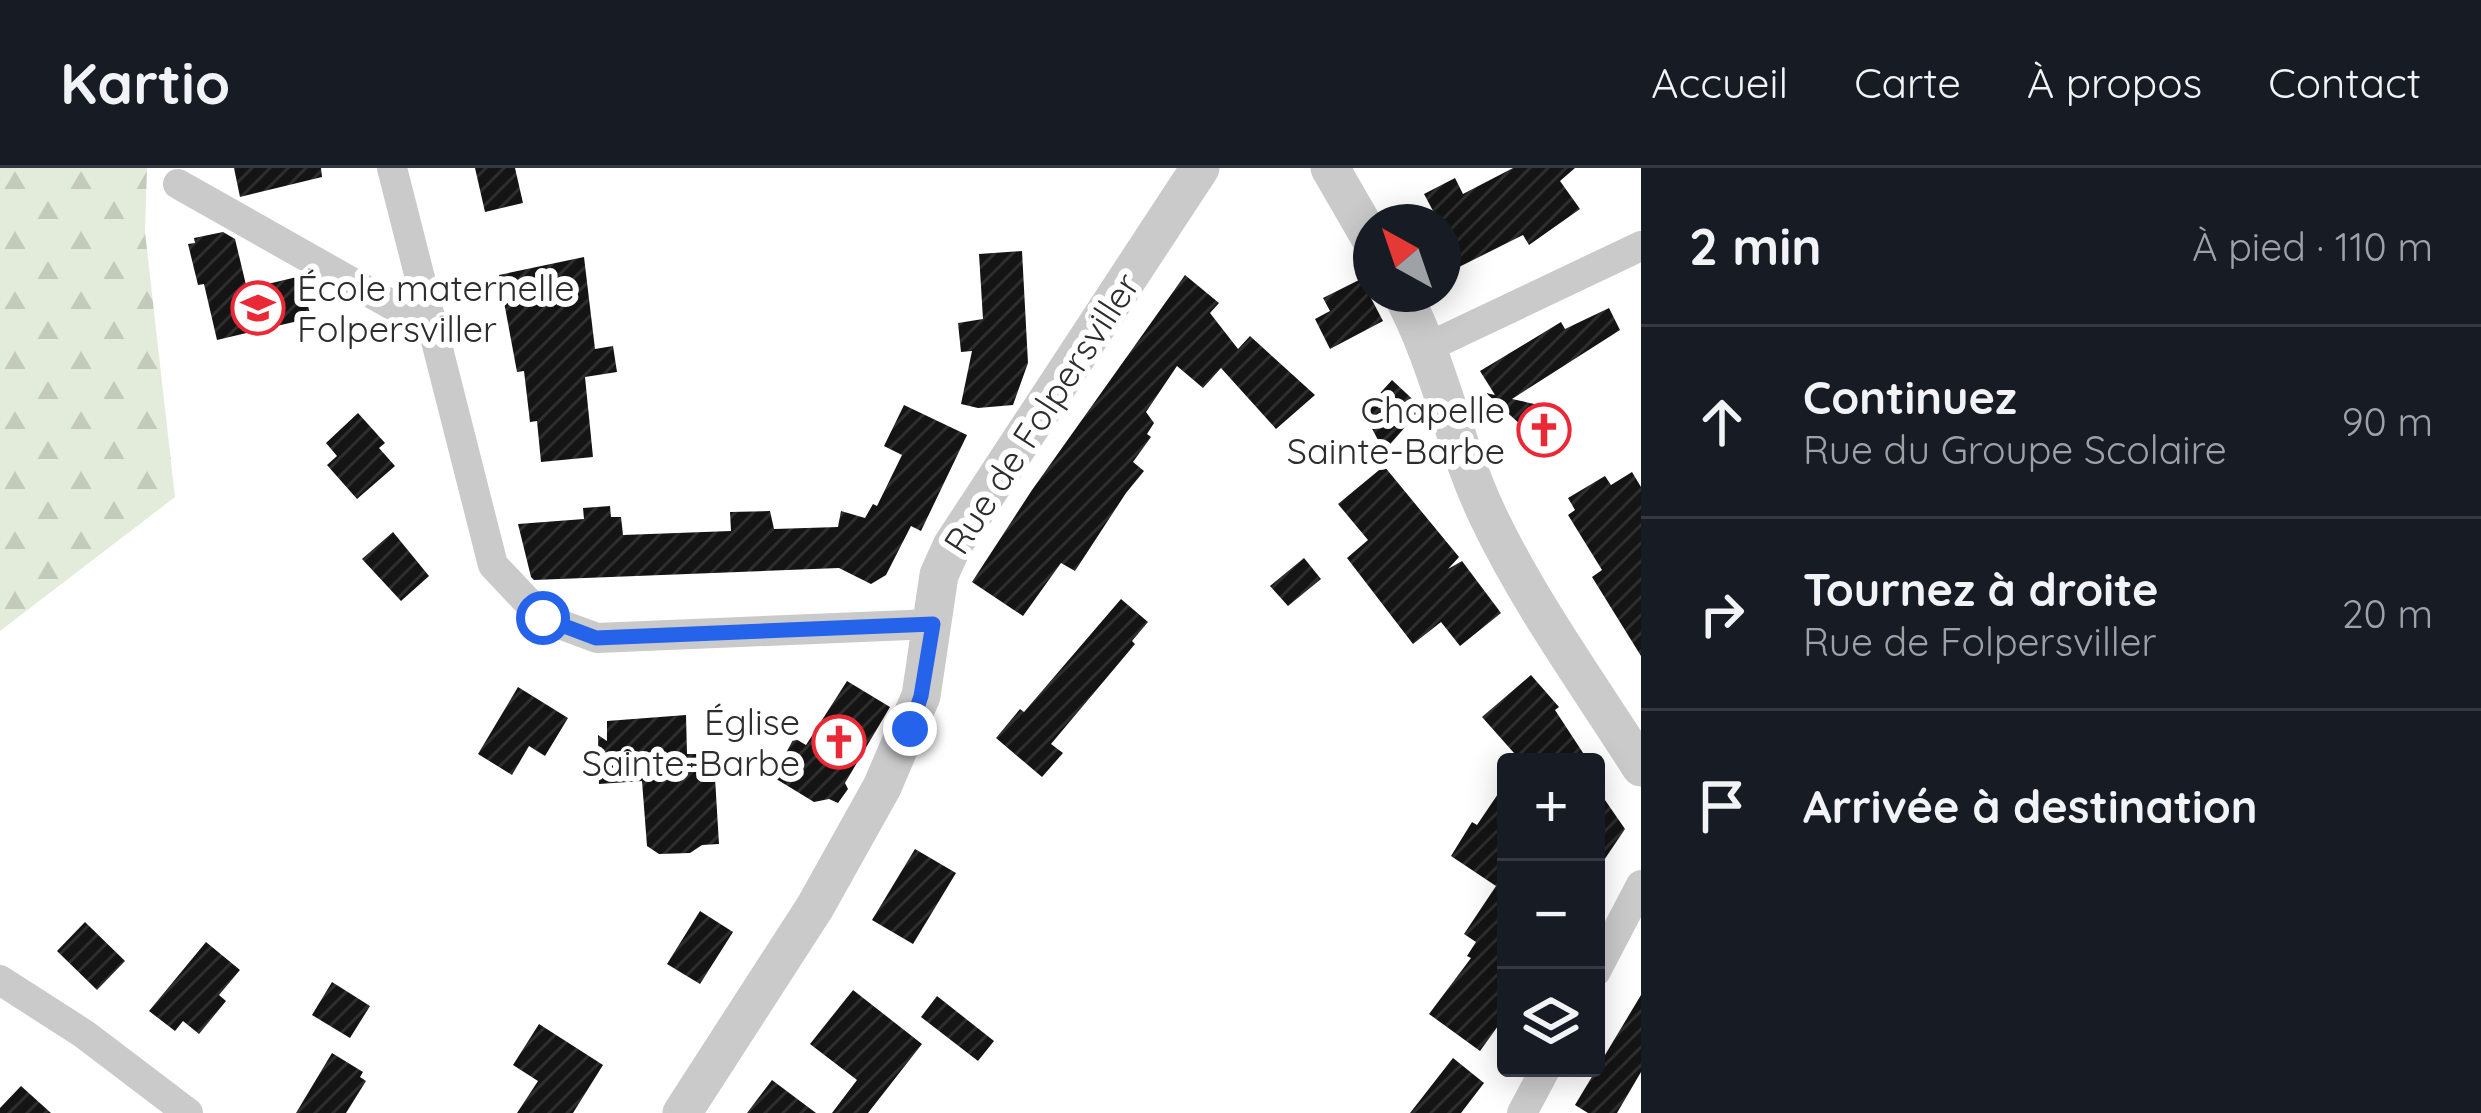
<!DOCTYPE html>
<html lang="fr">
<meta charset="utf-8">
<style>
body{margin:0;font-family:Quicksand,sans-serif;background:#20242c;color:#f1f3f6}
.controls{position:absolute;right:36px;bottom:36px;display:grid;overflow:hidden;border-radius:12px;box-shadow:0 6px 30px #0003}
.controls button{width:108px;height:108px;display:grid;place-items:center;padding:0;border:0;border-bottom:3px solid #363941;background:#171b24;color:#f1f3f6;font:60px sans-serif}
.compass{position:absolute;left:1353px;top:36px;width:108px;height:108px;border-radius:50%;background:#171b24;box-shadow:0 6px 30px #0003;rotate:320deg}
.stop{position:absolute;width:36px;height:36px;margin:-27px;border:9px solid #2563eb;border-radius:50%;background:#fff}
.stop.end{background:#2563eb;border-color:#fff;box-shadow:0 3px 12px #0008}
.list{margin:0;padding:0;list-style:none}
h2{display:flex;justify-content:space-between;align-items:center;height:156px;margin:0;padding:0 48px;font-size:51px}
h2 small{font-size:39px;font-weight:400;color:#9ea1a6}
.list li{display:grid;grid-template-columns:78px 1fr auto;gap:36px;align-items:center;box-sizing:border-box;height:192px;padding:0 48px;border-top:3px solid #363941}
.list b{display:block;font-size:45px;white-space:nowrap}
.list p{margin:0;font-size:39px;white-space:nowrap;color:#9ea1a6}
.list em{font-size:39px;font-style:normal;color:#9ea1a6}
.icon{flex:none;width:66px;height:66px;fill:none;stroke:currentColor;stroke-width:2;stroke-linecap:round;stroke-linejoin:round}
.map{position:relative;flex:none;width:1641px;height:945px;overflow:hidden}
header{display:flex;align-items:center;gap:72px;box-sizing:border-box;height:168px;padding:0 60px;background:#171b24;border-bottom:3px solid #363941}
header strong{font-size:57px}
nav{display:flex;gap:66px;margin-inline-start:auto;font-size:42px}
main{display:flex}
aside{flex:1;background:#171b24}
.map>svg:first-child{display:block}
.forest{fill:url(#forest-firs)}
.building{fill:url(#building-hatch)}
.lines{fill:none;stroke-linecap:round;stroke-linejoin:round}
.minor{stroke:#cacaca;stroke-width:30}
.tertiary{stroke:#cacaca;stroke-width:39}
.route{stroke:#2563eb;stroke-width:15}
.labels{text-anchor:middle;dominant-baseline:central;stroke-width:12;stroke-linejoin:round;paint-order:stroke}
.poi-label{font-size:36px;fill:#2d2d2d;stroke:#fff;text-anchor:end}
.street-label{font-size:36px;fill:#2d2d2d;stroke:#fff}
</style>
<header>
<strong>Kartio</strong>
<nav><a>Accueil</a><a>Carte</a><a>À propos</a><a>Contact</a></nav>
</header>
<main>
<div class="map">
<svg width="1641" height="945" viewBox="0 0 1641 945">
<defs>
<pattern id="forest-firs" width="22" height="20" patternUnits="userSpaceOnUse" patternTransform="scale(3)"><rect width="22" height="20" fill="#e3ebda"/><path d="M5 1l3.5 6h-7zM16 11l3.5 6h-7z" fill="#c3cabb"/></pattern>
<pattern id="building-hatch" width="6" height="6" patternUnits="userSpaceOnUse" patternTransform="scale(3)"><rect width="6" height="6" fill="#141414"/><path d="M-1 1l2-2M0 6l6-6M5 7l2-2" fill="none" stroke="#2e2e2e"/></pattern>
</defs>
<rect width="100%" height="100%" fill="#fff"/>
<path class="forest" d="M0,0H147L145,64L175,329L0,463Z"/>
<g class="building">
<path d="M234,0H321L322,9L240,29Z"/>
<path d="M475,0H515L523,35L485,44Z"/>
<path d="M1513,0H1575L1560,13L1580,41L1529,77L1523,67L1443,107V54H1439L1424,26L1455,10L1463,26Z"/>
<path d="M223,64L235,71L247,121L301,108L311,150L217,172L204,116L198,117L188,76L195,75L194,70Z"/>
<path d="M1022,83L1028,195L1013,237L978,240L961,236L972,183L961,184L958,155L983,151L979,86Z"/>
<path d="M584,89L595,181L613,178L617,204L585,209L593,289L541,294L537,253L530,254L524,203L517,204L499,107Z"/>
<path d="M1185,107L1219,135L1210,145L1238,181L1250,168L1315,227L1276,261L1221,200L1203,220L1177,198L1146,244L1154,255L1147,266L1151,269L1133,294L1144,303L1126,325L1075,403L1061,395L1023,448L972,414L1032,322Z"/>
<path d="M1361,111L1383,153L1330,181L1315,151L1330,143L1323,130Z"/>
<path d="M1609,140L1620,162L1512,231L1562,242L1570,258L1549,283L1486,225L1495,227L1480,203L1561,154L1565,161Z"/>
<path d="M1392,212L1422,240L1384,283L1363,244Z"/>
<path d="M904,237L967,267L921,363L911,358L886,407L871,416L839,400L534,412L531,409L518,356L584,351L583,340L610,338L611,349H621L623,367L731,363L730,344L770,343L774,361L838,359L841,343L865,350L873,336L877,338L902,287L884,278Z"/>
<path d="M358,245L385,275L379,280L395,298L357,331L327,297L337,288L326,275Z"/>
<path d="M1384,298L1459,389L1448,401L1462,393L1501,445L1460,478L1441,454L1413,476L1347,390L1368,372L1338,336Z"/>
<path d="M1632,304L1641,319V488L1592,409L1602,402L1568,347L1575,342L1568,330L1605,308L1611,317Z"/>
<path d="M393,364L429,408L401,433L362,391Z"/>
<path d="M1304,390L1321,411L1288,438L1270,418Z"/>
<path d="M1121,431L1148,454L1132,473L1135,476L1051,576L1063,585L1042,609L996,570L1020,541L1024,544Z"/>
<path d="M1531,507L1559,539L1555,542L1589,594H1522L1482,549Z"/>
<path d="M847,513L890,539L845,615L848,621L838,635L829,631L814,634L773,609L794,570L806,577Z"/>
<path d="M518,519L568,550L545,588L529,578L512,607L478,586Z"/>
<path d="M686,547L687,586H704L714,593L719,676L702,677L690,685L659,686L647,678L642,613L599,616L598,567L607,573V553Z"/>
<path d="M1506,614V847L1480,883L1429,846L1471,790L1467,788L1476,774L1464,766L1496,718L1451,688L1472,654L1477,657Z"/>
<path d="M1596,619L1625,661L1596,704Z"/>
<path d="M915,681L956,705L913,776L872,752Z"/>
<path d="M700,743L733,764L700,816L667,796Z"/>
<path d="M85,754L125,793L97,822L57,783Z"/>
<path d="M206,774L240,802L219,827L226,833L199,866L183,853L175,863L149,843Z"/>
<path d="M332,814L370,838L350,870L312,847Z"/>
<path d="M853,822L922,876L868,945H832L857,912L810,876Z"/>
<path d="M1641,827V904L1617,945H1588L1575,937Z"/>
<path d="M937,828L994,873L978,893L921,849Z"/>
<path d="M539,856L603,897L573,945H517L538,913L513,897Z"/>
<path d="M332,885L363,904L360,909L366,913L346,945H296Z"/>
<path d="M1453,890L1484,915L1461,945H1410Z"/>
<path d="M772,912L816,945H747Z"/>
<path d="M21,918L51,945H0V940Z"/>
</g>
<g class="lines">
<g class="minor">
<path d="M392,0L493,397L543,450L597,470L933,456"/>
<path d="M178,16L392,137L426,133"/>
<path d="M1428,179L1641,78"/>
<path d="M1596,803L1641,717"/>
<path d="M0,812L84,866L188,945"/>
<path d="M1522,945L1546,900"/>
</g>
<g class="tertiary">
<path d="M1330,0L1371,71"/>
<path d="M1402,126C1440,196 1454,277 1488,348C1530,436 1589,517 1641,599"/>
<path d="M682,945L815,739L882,619L921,528L939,407L952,378L1200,0"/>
</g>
</g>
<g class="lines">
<path class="route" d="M543,450L596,470L933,456L921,528L910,561"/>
</g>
<defs>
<g id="school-ring" transform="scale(2.7)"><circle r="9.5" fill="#fff" stroke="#eb2835" stroke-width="1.5"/><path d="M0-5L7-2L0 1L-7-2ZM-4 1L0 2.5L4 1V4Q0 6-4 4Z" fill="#eb2835"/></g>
<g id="church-ring" transform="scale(2.7)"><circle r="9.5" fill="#fff" stroke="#eb2835" stroke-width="1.5"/><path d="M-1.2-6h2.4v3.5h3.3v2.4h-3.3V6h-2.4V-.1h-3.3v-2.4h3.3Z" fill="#eb2835"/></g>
</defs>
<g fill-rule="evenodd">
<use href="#school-ring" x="258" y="140"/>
<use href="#church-ring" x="1544" y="262"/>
<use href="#church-ring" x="839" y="574"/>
</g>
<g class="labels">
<g class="poi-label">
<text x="297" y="119" text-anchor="start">École maternelle<tspan x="297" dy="41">Folpersviller</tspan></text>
<text x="1505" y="241">Chapelle<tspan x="1505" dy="41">Sainte-Barbe</tspan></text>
<text x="800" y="553">Église<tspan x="800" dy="41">Sainte-Barbe</tspan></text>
</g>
<g class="street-label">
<text transform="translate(1041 245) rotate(-57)">Rue de Folpersviller</text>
</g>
</g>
</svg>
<div class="controls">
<button>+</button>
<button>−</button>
<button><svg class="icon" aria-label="layers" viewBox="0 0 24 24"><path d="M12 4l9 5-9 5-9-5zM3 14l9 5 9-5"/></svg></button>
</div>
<svg class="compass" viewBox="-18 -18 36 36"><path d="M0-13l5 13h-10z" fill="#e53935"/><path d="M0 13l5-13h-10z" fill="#9ea1a6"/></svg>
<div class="stop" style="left:543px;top:450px"></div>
<div class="stop end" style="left:910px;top:561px"></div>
</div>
<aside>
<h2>2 min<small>À pied · 110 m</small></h2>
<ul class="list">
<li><svg class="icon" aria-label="ahead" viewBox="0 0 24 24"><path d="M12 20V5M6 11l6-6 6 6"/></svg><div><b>Continuez</b><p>Rue du Groupe Scolaire</p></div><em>90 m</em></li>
<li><svg class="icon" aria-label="right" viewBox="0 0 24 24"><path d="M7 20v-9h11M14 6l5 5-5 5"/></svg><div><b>Tournez à droite</b><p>Rue de Folpersviller</p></div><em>20 m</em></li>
<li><svg class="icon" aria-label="arrive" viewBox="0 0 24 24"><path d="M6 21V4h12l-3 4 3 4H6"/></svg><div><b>Arrivée à destination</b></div></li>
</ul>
</aside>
</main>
